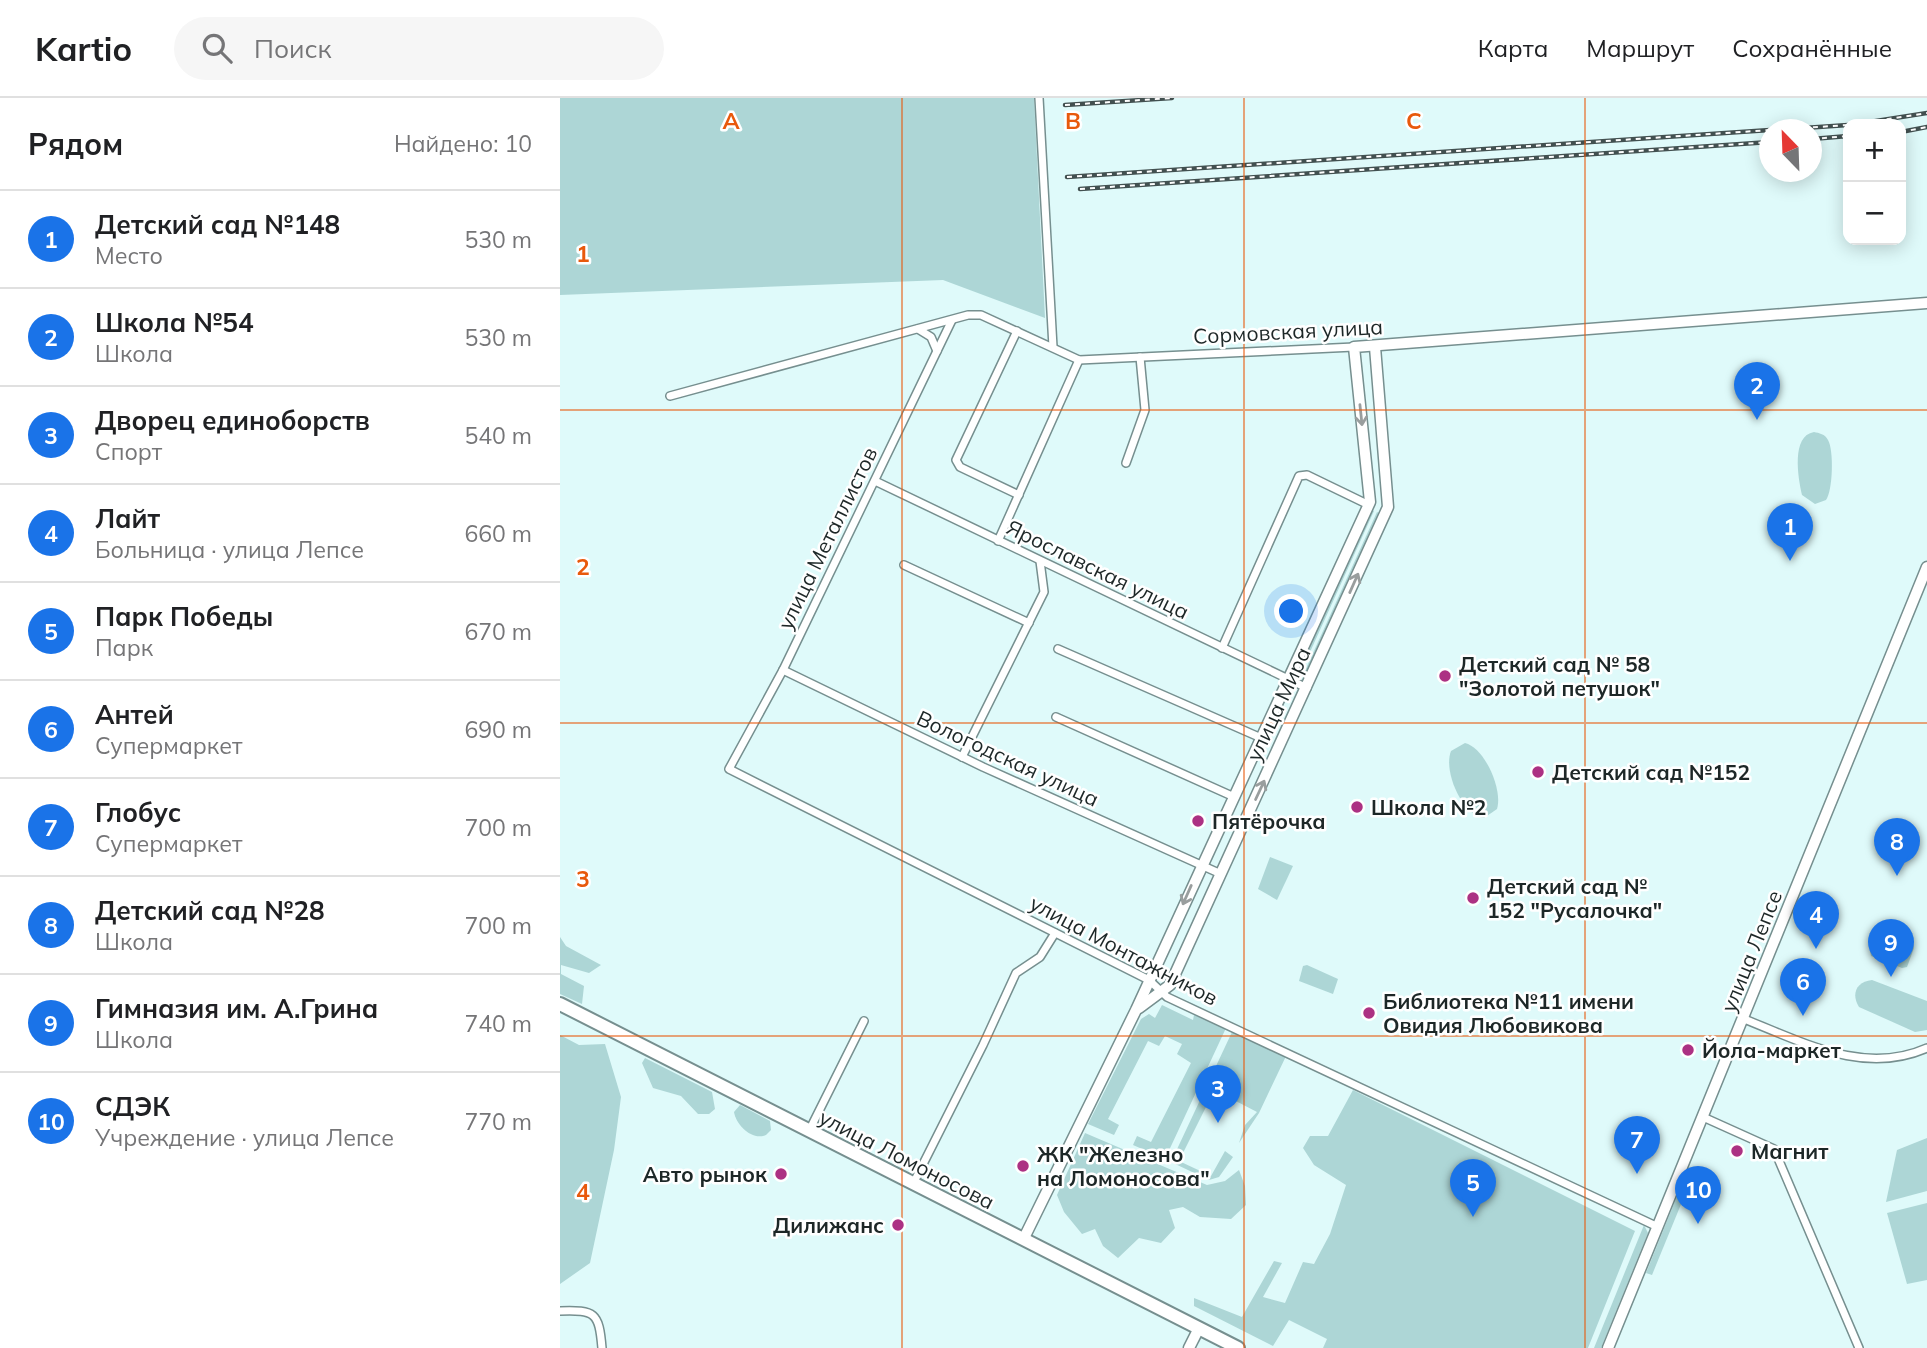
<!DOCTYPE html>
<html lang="ru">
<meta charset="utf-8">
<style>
body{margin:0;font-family:Mulish,sans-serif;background:#f6f6f6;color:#202124}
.controls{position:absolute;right:21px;top:21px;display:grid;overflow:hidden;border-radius:14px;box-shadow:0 4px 18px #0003}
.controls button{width:63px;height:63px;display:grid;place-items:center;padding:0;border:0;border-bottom:2px solid #e0e0e0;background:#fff;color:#202124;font:35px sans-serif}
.compass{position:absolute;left:1199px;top:21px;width:63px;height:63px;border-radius:50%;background:#fff;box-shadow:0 4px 18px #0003;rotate:337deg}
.you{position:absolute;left:732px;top:514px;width:24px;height:24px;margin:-18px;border:5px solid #fff;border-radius:50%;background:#1a73e8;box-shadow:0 0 0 10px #1a73e833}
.badge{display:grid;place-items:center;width:46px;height:46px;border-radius:50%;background:#1a73e8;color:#fff;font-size:23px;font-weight:700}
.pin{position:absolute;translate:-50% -58px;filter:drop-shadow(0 2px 4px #0008)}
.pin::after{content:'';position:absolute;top:37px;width:24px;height:21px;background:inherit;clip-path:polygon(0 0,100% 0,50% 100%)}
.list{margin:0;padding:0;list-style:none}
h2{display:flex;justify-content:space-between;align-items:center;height:91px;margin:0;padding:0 28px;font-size:30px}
h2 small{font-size:23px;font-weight:400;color:#757577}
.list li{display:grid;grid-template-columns:46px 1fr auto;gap:21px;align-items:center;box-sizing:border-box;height:98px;padding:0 28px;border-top:2px solid #e0e0e0}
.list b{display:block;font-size:26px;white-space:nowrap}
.list p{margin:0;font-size:23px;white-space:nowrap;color:#757577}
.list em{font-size:23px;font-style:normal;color:#757577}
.icon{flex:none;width:38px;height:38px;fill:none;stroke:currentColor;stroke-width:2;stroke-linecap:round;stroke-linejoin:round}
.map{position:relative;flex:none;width:1367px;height:1250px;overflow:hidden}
header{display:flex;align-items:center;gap:42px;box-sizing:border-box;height:98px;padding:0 35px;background:#fff;border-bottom:2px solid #e0e0e0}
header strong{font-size:33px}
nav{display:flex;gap:38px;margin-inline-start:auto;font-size:24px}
.search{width:490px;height:63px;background:#f6f6f6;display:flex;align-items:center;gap:18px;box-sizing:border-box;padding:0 24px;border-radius:38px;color:#757577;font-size:26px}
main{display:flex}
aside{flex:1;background:#fff}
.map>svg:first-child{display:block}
.green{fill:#add6d6}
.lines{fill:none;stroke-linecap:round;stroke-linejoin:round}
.street-casing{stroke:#768f8f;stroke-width:10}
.secondary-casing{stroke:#768f8f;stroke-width:13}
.highway-casing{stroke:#768f8f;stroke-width:16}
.street{stroke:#fff;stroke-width:7}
.secondary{stroke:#fff;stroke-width:10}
.highway{stroke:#fff;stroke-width:12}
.rail-casing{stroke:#425050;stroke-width:4.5}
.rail{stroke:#fff;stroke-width:2;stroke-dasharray:5;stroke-linecap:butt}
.oneway{stroke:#999e9e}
.grid{fill:none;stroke:#e8590c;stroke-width:2;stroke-opacity:0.55}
.poi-dot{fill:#ac3183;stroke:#fff;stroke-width:2.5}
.labels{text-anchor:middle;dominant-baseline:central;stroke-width:5;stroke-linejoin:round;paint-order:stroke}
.street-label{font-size:21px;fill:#1d2727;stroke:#fff}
.poi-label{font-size:21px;font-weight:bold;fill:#1d2727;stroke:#fff;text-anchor:start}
.grid-label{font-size:23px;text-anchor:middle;font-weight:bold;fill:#e8590c;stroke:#fff;stroke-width:5;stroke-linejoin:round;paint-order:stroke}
</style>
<header>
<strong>Kartio</strong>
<div class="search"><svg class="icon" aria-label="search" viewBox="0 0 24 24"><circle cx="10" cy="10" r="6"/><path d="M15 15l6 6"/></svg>Поиск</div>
<nav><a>Карта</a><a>Маршрут</a><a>Сохранённые</a></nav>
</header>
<main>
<aside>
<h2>Рядом<small>Найдено: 10</small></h2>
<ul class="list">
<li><span class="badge">1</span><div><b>Детский сад №148</b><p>Место</p></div><em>530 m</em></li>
<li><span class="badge">2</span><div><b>Школа №54</b><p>Школа</p></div><em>530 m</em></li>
<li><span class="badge">3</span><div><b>Дворец единоборств</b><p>Спорт</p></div><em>540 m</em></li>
<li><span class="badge">4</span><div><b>Лайт</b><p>Больница · улица Лепсе</p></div><em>660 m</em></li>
<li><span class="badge">5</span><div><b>Парк Победы</b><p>Парк</p></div><em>670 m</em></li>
<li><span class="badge">6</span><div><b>Антей</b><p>Супермаркет</p></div><em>690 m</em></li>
<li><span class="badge">7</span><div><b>Глобус</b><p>Супермаркет</p></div><em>700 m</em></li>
<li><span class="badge">8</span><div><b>Детский сад №28</b><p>Школа</p></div><em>700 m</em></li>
<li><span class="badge">9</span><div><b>Гимназия им. А.Грина</b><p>Школа</p></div><em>740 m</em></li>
<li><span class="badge">10</span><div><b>СДЭК</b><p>Учреждение · улица Лепсе</p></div><em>770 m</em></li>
</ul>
</aside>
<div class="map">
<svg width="1367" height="1250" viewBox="0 0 1367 1250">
<rect width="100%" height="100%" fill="#dffafa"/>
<g class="green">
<path d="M0,0H474L485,220L383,182L0,197Z"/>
<path d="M1254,334C1259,335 1265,336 1268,342C1274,352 1273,393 1266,402L1255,406L1242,397C1238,379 1231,338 1254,334Z"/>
<path d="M810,411L814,413L740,576L735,573Z"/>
<path d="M817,414L821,416L748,579L743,577Z"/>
<path d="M905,645C925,650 943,692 937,711L924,720C902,717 883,673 891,653Z"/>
<path d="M710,759L733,768L717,802L698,791Z"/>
<path d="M1322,833L1353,846L1354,850L1347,869L1342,870L1311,858L1310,853L1316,836Z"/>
<path d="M0,839L6,848L41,867L29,875L1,867V876L24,888L22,906L0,896Z"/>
<path d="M747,867L778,881L773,896L739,883L743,868Z"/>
<path d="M1312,882L1367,903V932L1355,934L1299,909C1291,896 1296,884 1312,882Z"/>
<path d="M602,907L633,922L634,917L666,930L605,1061L573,1047L577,1038L591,1044L631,965L617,956L622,946L605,938L599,948L588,943L548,1021L559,1027L554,1037L528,1026L581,921L589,916L595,920Z"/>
<path d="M672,934L702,948L727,956L699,1015L679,1045L685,1027L697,1014L670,1000L675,985L661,979L619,1063L651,1078L665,1053L673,1059L659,1079L649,1082L611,1064Z"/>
<path d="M0,937L19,947L45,946L61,999L54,1052L30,1165L0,1186Z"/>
<path d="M85,960L152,994L155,1011L149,1016H138L121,998L93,990L82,965Z"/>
<path d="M793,992L1075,1133L1028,1250H763L767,1241L729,1222L713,1248L634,1208V1200L682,1219L714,1163L722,1165L703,1199L725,1205L743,1164L754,1166L770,1136L786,1087L754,1067L743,1050L750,1038H768Z"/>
<path d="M180,1007L210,1023L211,1032L206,1037C192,1043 176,1027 174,1014Z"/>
<path d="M525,1035L647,1087L665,1083L679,1072L685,1088L686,1107L671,1121L640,1119L623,1109L609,1112L615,1130L601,1145L579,1140L558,1160L543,1148L535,1131L522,1136L504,1114L497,1097Z"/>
<path d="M1367,1040V1093L1326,1104L1337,1052Z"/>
<path d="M1128,1071L1134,1073L1133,1077L1092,1177L1086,1175Z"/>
<path d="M1367,1105V1182L1347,1186L1327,1115Z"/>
<path d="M1084,1127L1088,1135L1041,1250H1034Z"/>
</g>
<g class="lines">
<g class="street-casing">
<g id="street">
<path d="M479,0L493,249"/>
<path d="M392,222L223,572L169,671L589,882L607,899L1098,1129"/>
<path d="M358,231L371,239L377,253"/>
<path d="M457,233L396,362L400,369L459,397"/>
<path d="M110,298L408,217H421L519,262L794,249"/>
<path d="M566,365L585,312L580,259"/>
<path d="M315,383L747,590"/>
<path d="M438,443L519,262"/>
<path d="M344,467L469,525"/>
<path d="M662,550L739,378L747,377L809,407"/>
<path d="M498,551L699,639"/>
<path d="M223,572L423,669L661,776"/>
<path d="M496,619L672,698"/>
<path d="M402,659L484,494L480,463"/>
<path d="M1184,921C1243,944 1304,978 1367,950"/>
<path d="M1143,1019L1214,1051L1299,1250"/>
<path d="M249,1033L304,923"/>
<path d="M353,1086L423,947L456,875L480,859L495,835"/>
<path d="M0,1213C35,1212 39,1214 42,1250"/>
</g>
</g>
<g class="secondary-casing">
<g id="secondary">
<path d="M579,910L610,887L828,409L815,249"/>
<path d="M464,1140L576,912L810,404L794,249L1367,205"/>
<path d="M629,1250L639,1230"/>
<path d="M1048,1250L1367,469"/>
</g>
</g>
<g class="highway-casing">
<path id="highway" d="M0,906L678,1250"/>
</g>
<use href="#street" class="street"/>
<use href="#secondary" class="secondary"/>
<use href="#highway" class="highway"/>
<g class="rail-casing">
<g id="rail">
<path d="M505,7L612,0"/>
<path d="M1297,26L1367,15"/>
<path d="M1213,32L1288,27"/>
<path d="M1341,34L1367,29"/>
<path d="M1252,41L1288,38"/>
<path d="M507,79L1210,32"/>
<path d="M520,91L1210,44"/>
</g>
</g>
<use href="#rail" class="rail"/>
</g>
<defs><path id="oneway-shaft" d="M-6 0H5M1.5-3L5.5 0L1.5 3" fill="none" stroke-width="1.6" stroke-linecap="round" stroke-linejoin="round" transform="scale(1.75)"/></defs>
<g class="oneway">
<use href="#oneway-shaft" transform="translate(801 317) rotate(84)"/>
<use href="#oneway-shaft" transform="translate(794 485) rotate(-66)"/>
<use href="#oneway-shaft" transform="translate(700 692) rotate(-65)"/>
<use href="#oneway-shaft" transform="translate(627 797) rotate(114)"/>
</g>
<path class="grid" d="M342,0V1250M684,0V1250M1025,0V1250M0,312H1367M0,625H1367M0,938H1367"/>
<g class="poi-dot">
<circle cx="885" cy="578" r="7"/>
<circle cx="978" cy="674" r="7"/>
<circle cx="797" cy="709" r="7"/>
<circle cx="638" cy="723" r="7"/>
<circle cx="913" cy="800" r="7"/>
<circle cx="809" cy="915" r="7"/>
<circle cx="1128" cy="952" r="7"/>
<circle cx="1177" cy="1053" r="7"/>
<circle cx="463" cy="1068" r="7"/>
<circle cx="221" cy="1076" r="7"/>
<circle cx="338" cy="1127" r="7"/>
</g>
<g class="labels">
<g class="street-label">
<text transform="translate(728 233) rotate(-3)">Сормовская улица</text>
<text transform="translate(267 440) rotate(-64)">улица Металлистов</text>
<text transform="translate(538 471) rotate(26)">Ярославская улица</text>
<text transform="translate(718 606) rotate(-65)">улица Мира</text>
<text transform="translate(448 660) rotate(25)">Вологодская улица</text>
<text transform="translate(564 852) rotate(28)">улица Монтажников</text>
<text transform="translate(1191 853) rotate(-68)">улица Лепсе</text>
<text transform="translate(347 1061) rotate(27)">улица Ломоносова</text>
</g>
<g class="poi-label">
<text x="899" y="566">Детский сад № 58<tspan x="899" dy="24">"Золотой петушок"</tspan></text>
<text x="992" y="674">Детский сад №152</text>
<text x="811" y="709">Школа №2</text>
<text x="652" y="723">Пятёрочка</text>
<text x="927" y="788">Детский сад №<tspan x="927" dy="24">152 "Русалочка"</tspan></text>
<text x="823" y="903">Библиотека №11 имени<tspan x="823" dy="24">Овидия Любовикова</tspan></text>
<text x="1142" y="952">Йола-маркет</text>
<text x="1191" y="1053">Магнит</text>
<text x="477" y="1056">ЖК "Железно<tspan x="477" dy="24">на Ломоносова"</tspan></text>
<text x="207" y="1076" text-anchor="end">Авто рынок</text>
<text x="324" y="1127" text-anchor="end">Дилижанс</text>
</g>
</g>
<g class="grid-label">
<text x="171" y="31">A</text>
<text x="513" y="31">B</text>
<text x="854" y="31">C</text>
<text x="23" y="164">1</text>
<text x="23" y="477">2</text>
<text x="23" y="789">3</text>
<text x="23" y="1102">4</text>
</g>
</svg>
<div class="controls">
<button>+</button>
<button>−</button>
</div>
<svg class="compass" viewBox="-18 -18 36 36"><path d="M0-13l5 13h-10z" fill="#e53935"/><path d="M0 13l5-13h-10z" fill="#757577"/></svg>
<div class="you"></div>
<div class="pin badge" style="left:1230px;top:463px">1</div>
<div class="pin badge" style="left:1197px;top:322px">2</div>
<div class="pin badge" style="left:658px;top:1025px">3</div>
<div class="pin badge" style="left:1256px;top:851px">4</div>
<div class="pin badge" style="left:913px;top:1119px">5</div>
<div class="pin badge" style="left:1243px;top:918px">6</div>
<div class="pin badge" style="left:1077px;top:1076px">7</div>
<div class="pin badge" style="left:1337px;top:778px">8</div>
<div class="pin badge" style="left:1331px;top:879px">9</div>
<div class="pin badge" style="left:1138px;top:1126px">10</div>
</div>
</main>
